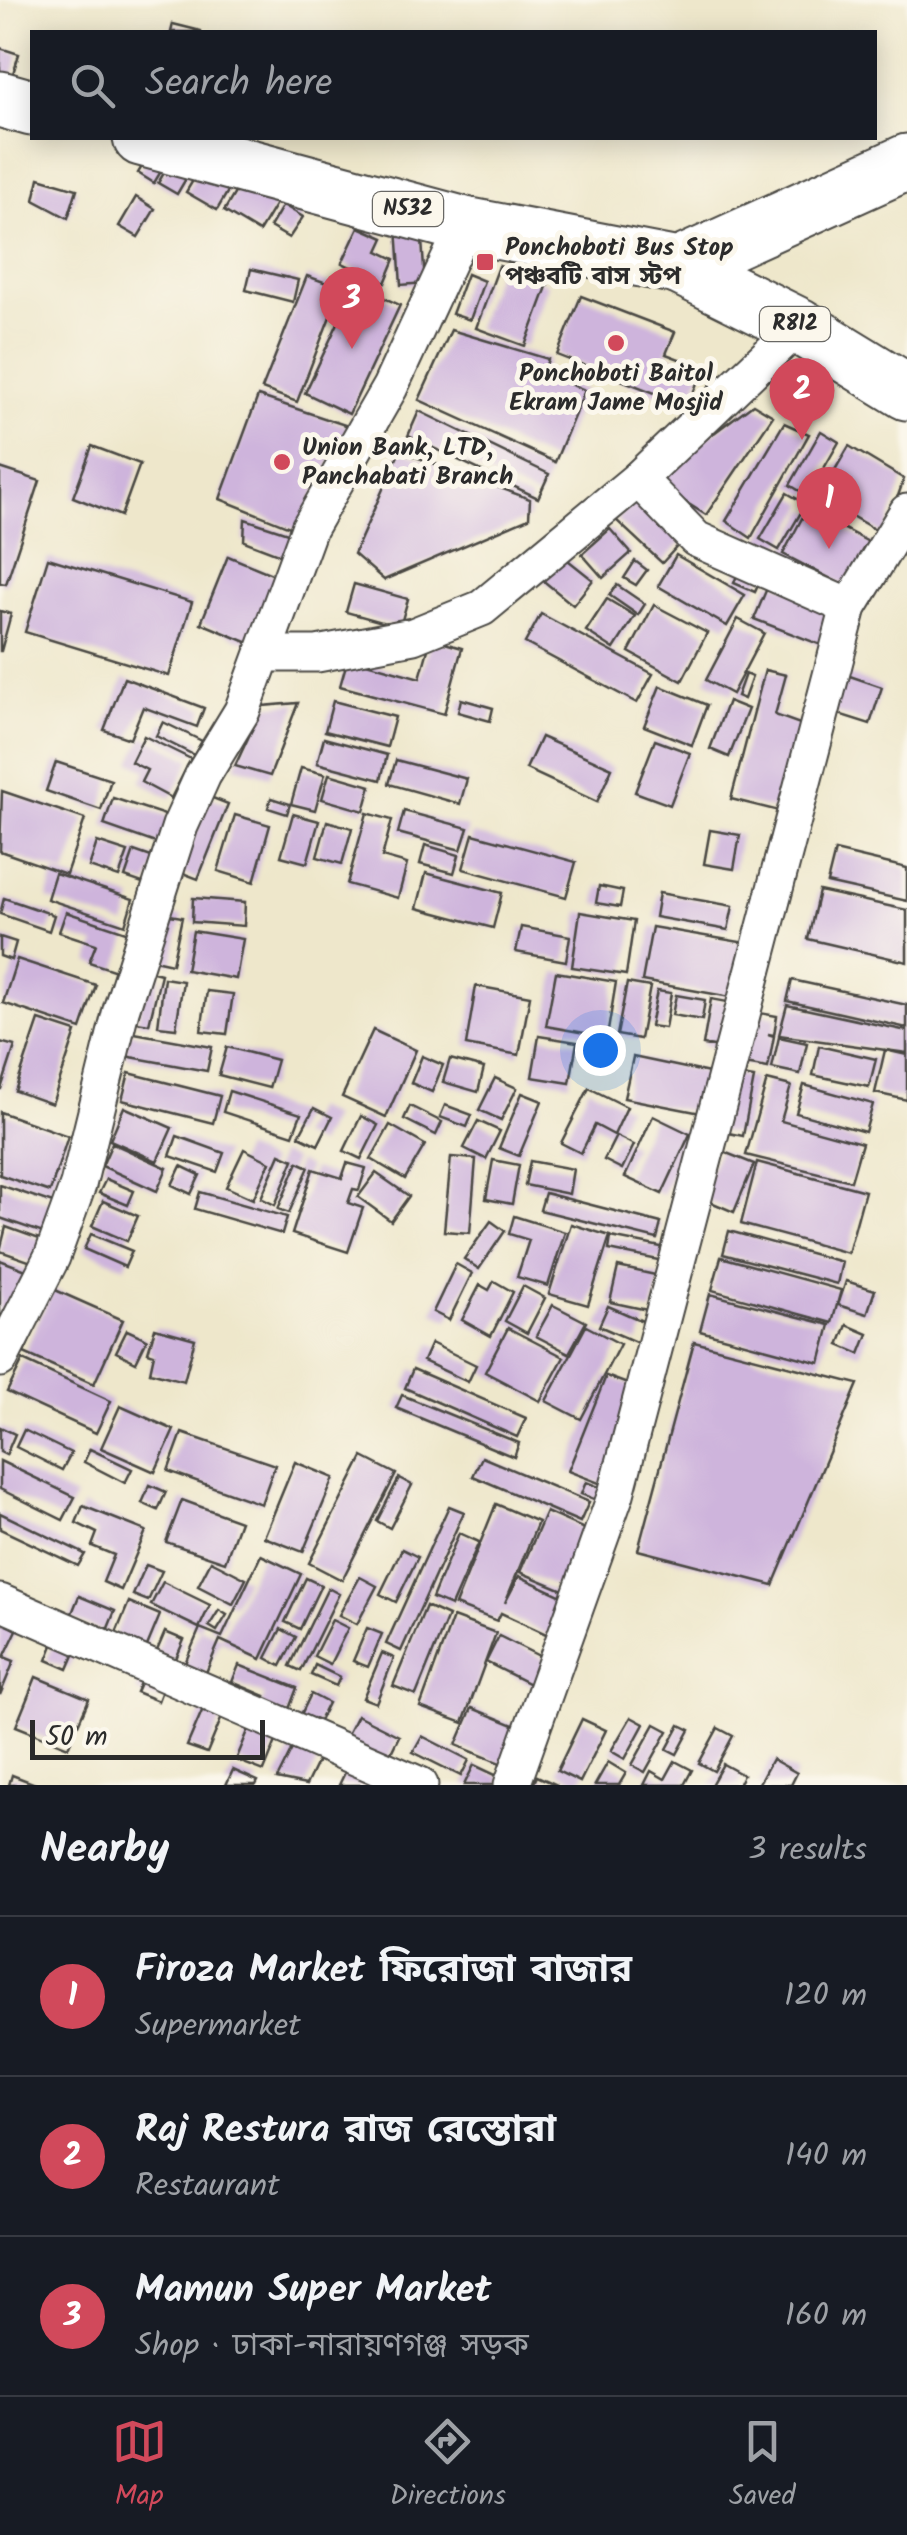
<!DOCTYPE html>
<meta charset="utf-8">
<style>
body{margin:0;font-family:Kalam,"Noto Sans Bengali",sans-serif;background:#20242c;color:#f1f3f6}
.scale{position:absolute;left:30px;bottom:25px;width:235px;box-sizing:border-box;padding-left:10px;border:5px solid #2b2b2b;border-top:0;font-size:28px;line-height:35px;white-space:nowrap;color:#2b2b2b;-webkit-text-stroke:8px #fbf7ec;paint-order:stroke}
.you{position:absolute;left:600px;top:1050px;width:35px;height:35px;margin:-25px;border:8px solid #fff;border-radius:50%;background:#1a73e8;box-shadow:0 0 0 15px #1a73e833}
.badge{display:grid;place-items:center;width:65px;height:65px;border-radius:50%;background:#d1495b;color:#fff;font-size:32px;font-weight:700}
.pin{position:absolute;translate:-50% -82px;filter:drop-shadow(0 2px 5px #0008)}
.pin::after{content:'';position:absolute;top:52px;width:35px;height:30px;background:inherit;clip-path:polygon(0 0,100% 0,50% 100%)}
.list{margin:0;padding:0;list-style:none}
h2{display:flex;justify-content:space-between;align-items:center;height:130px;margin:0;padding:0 40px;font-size:42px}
h2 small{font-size:32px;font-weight:400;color:#9ea1a6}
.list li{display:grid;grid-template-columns:65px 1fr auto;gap:30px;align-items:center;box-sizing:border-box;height:160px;padding:0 40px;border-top:2px solid #363941}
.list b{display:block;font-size:38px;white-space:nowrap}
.list p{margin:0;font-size:32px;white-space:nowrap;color:#9ea1a6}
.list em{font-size:32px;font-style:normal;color:#9ea1a6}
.icon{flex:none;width:55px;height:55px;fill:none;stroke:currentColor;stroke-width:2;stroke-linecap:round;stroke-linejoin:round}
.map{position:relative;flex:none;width:907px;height:1785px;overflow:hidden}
.search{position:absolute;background:#171b24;box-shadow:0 5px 25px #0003;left:30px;right:30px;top:30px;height:110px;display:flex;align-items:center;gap:25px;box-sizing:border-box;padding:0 35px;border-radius:0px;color:#9ea1a6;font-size:38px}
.sheet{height:610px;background:#171b24}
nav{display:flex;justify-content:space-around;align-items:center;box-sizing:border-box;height:140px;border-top:2px solid #363941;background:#171b24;font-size:28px;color:#9ea1a6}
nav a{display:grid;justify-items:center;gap:5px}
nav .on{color:#d1495b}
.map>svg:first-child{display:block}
.building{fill:#ceb4dc}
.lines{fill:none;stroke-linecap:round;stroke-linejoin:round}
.minor-casing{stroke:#484743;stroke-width:39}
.primary-casing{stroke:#484743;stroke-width:59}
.trunk-casing{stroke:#484743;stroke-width:59}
.minor{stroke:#fff;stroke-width:35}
.primary{stroke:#fff;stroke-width:55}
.trunk{stroke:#fff;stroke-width:55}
.poi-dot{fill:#d1495b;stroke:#fbf7ec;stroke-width:4}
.labels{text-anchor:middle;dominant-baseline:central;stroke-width:10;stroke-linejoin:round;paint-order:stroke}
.shield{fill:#fbf7ec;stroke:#696865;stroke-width:2.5}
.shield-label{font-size:22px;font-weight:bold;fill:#2b2b2b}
.poi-label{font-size:25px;font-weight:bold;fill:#2b2b2b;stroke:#fbf7ec;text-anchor:start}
</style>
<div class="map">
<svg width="907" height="1785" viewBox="0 0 907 1785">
<rect width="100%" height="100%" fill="#fbf7ec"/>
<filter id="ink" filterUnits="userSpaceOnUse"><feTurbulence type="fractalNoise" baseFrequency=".01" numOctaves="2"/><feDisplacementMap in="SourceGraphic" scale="20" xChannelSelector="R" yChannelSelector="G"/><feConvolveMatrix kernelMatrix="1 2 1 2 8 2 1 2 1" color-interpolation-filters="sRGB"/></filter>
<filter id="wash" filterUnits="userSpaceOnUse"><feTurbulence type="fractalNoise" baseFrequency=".0048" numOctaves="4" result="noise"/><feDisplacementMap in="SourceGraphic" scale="40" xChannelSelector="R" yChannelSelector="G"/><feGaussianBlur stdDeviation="2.25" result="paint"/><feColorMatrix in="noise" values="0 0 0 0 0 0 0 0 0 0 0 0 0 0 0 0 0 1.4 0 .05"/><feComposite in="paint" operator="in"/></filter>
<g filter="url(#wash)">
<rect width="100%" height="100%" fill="#eee7cb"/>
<g id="blocks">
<g class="building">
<path d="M173,24L201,31V32H171Z"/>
<path d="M0,48L19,54L10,83L0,80Z"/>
<path d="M153,148L169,158L154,183L138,173Z"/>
<path d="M178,149L197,160L177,194L158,183Z"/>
<path d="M204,162L234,181L217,210L186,192Z"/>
<path d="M39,178L77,189L68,218L34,200Z"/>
<path d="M242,181L277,202L259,232L224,211Z"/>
<path d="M136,197L155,209L138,237L119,226Z"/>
<path d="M283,205L303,217L289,238L270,227Z"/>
<path d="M421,226L425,283L401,285L397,228Z"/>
<path d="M359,227L384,238L378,251L395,259L385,283L342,263Z"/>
<path d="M499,266L548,284L525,346L476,328Z"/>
<path d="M251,269L298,280L293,302L246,290Z"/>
<path d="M467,274L484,281L470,320L452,314Z"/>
<path d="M307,276L341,288L297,402L262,389Z"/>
<path d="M356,285L400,305L349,414L305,393Z"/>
<path d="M581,296L675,332L666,354L703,368L688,406L557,355Z"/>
<path d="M451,330L548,359L543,374L585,390L555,462L419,400Z"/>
<path d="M258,396L348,426L297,530L220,499Z"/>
<path d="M753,404L773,416L706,515L651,480Z"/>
<path d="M419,411L549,474L538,498L408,436Z"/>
<path d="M784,423L809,434L751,538L726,521Z"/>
<path d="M821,431L839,442L808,496L790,485Z"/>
<path d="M92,446L140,464L121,516L73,497Z"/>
<path d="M849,446L904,479L884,535L819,497Z"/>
<path d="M400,451L530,499L529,518L384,580L354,554Z"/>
<path d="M0,468L40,481L6,584L0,583Z"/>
<path d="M787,493L806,504L779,550L760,539Z"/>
<path d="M636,498L682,541L662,563L616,520Z"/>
<path d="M807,509L874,545L851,589L783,554Z"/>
<path d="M245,519L300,537L291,559L244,541Z"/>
<path d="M610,529L631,553L603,578L582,554Z"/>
<path d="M554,549L593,580L573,605L535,574Z"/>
<path d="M676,555L745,595L727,626L658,586Z"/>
<path d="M228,556L284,579L256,646L201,623Z"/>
<path d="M48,558L192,602L169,676L25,632Z"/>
<path d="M635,561L647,570L636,585L624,578Z"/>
<path d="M742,562L764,572L755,592L734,583Z"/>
<path d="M770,581L841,608L826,647L754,619Z"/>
<path d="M354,584L408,599L400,627L346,612Z"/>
<path d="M617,585L645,604L638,615L609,595Z"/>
<path d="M607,599L635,616L614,649L586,631Z"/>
<path d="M654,605L707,633L682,681L629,652Z"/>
<path d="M0,611L11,614L1,651H0Z"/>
<path d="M541,614L653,674L637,703L525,643Z"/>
<path d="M738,619L764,633L732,694L706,680Z"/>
<path d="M431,639L462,648L444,714L340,686L348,658L420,678Z"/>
<path d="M765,670L786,675L775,715L811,728L779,811L731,799Z"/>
<path d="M841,673L882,687L870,724L829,711Z"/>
<path d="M745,674L752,677L744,699L737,696Z"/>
<path d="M124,678L204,708L197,727L143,707L130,739L104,730Z"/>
<path d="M660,686L707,705L692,745L644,726Z"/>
<path d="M461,699L493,708L490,721L458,712Z"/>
<path d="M333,701L395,717L387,747L325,731Z"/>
<path d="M728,701L748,709L729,757L710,749Z"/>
<path d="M298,703L270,776L235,766L263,706Z"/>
<path d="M163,722L202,741L194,755L156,736Z"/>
<path d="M144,736L191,759L171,798L141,782L147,770L131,762Z"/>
<path d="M541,737L612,768L597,802L526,769Z"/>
<path d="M324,738L387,755L381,780L317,763Z"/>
<path d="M655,740L690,753L670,805L635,792Z"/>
<path d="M396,760L467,779L460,804L389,784Z"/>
<path d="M56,762L111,780L101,810L46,791Z"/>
<path d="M301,768L325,774L315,810L291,804Z"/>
<path d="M329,774L371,786L364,811L322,799Z"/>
<path d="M2,791L85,819L66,874L0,851Z"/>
<path d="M210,797L228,804L198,879L180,872Z"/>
<path d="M113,798L174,818L164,846L104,825Z"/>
<path d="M271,798L290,804L287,814L268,808Z"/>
<path d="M404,811L468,828L461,850L398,833Z"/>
<path d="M367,813L392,820L382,857L407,864L398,898L347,884Z"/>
<path d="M293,814L319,821L307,863L281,856Z"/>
<path d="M235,815L270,825L254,882L218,871Z"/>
<path d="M327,821L352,828L342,864L317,857Z"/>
<path d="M710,830L740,835L734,869L704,864Z"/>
<path d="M473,834L576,862L566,897L463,869Z"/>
<path d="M97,842L128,852L119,877L89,867Z"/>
<path d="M425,845L459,855L454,873L420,864Z"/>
<path d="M134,851L157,859L148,885L125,877Z"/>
<path d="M835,851L907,868V901L827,883Z"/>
<path d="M55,873L133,899L125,925L47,899Z"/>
<path d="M426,873L502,893L493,928L417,908Z"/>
<path d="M599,886L623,891L620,907L596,903Z"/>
<path d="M819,891L907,910V962L808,939Z"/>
<path d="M659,893L733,906L728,930L655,917Z"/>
<path d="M4,898L54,915L49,931L0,914Z"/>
<path d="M193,898L245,902L244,926L192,922Z"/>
<path d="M66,912L129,933L116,971L89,962L96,944L59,932Z"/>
<path d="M580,912L634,921L626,975L572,967Z"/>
<path d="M164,914L182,917L172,964L154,960Z"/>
<path d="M521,927L570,936L566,961L516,952Z"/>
<path d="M652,927L746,943L736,998L642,981Z"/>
<path d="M193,931L243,939L236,979L186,970Z"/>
<path d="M0,937L16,942L11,960L0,956Z"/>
<path d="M17,959L96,985L81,1029L3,1003Z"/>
<path d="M149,971L161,974L149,1024L137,1022Z"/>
<path d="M556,972L616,982L607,1037L546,1026Z"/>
<path d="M164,978L183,981L176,1028L158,1026Z"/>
<path d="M792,980L907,1005V1028L787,1001Z"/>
<path d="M627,983L650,987L640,1039L617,1035Z"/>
<path d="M476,986L530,996L519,1055L466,1045Z"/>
<path d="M207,991L233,994L227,1034L201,1031Z"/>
<path d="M657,991L671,993L665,1028L650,1026Z"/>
<path d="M676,995L705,1000L702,1020L672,1015Z"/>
<path d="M711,999L727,1002L719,1048L703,1045Z"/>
<path d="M787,1005L907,1031V1053L779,1035Z"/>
<path d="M748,1011L777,1016L774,1035L768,1034L774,1036L768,1068L739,1063Z"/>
<path d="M39,1020L76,1032L52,1104L15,1091Z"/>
<path d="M373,1030L416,1050L386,1117L342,1097Z"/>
<path d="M129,1032L212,1047L207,1071L125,1056Z"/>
<path d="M539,1036L577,1042L570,1083L532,1077Z"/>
<path d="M779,1037L807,1043L800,1074L772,1068Z"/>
<path d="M0,1042L15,1046L1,1089H0Z"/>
<path d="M819,1046L876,1059L869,1087L813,1075Z"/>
<path d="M227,1047L277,1060L269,1088L219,1075Z"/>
<path d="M885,1050L907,1055V1100L875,1093Z"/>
<path d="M422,1056L443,1065L432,1092L411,1083Z"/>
<path d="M633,1057L714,1074L706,1114L624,1098Z"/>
<path d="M450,1059L484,1068L478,1092L443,1082Z"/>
<path d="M129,1073L220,1096L213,1123L122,1100Z"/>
<path d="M731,1074L754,1078L743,1136L719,1131Z"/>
<path d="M495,1078L517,1088L501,1120L479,1110Z"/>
<path d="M767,1080L791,1086L781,1121L862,1143L851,1181L746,1155Z"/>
<path d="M804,1085L873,1104L865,1132L796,1113Z"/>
<path d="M589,1088L627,1107L614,1135L595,1125L581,1153L561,1143Z"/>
<path d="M229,1091L301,1114L293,1135L223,1112Z"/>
<path d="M522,1093L542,1101L519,1156L499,1148Z"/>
<path d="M445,1105L472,1115L467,1127L440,1117Z"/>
<path d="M410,1106L442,1122L436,1135L404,1119Z"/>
<path d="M124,1107L172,1128L157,1161L110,1140Z"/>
<path d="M314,1108L332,1117L318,1145L299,1136Z"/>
<path d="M0,1112L68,1136L50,1192L0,1175Z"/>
<path d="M361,1116L378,1125L361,1159L344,1151Z"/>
<path d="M653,1116L690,1134L662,1194L625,1177Z"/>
<path d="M478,1121L500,1131L486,1159L464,1148Z"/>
<path d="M390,1125L425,1145L405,1179L371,1159Z"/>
<path d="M177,1136L224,1153L217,1172L170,1156Z"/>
<path d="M616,1136L634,1145L622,1169L604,1160Z"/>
<path d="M112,1143L167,1168L157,1191L102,1166Z"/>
<path d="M244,1149L270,1162L253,1199L226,1187Z"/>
<path d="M719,1150L754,1164L734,1212L699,1197Z"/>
<path d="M280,1154L294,1160L275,1205L261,1198Z"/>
<path d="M451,1157L476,1159L470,1233L444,1231Z"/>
<path d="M493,1160L519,1165L512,1204L486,1199Z"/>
<path d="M530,1161L573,1169L569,1194L525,1185Z"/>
<path d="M298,1162L309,1167L289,1213L278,1209Z"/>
<path d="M757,1162L865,1191L848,1253L741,1224Z"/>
<path d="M347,1163L366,1168L359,1190L353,1189L348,1203L363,1208L348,1252L292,1234L313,1169L342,1178Z"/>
<path d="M181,1166L200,1175L191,1194L172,1185Z"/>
<path d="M376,1173L409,1196L391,1221L358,1197Z"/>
<path d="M106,1179L134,1191L128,1205L99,1193Z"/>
<path d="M0,1185L56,1204L46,1234L0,1218Z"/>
<path d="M200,1192L287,1217L282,1234L195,1209Z"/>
<path d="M545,1193L661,1223L657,1239L540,1210Z"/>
<path d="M103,1201L138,1216L127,1241L92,1226Z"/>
<path d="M514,1216L565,1232L548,1286L517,1277L529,1240L509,1234Z"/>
<path d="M491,1221L505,1231L479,1269L464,1259Z"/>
<path d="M571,1224L610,1236L588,1305L549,1294Z"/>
<path d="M6,1227L45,1241L37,1264L0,1251Z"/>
<path d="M729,1231L842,1262L837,1284L723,1254Z"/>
<path d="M91,1234L132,1251L125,1267L84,1249Z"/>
<path d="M611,1237L676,1250L673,1263L609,1250Z"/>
<path d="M721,1257L841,1290L832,1323L712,1290Z"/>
<path d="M0,1260L34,1273L0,1330Z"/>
<path d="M456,1264L472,1273L449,1320L433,1312Z"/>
<path d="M618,1267L660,1276L652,1311L610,1302Z"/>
<path d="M494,1281L513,1292L491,1336L462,1320L480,1285L489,1290Z"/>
<path d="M846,1281L875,1290L867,1314L838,1305Z"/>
<path d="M523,1286L545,1298L527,1333L505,1321Z"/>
<path d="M53,1289L123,1320L94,1384L24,1353Z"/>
<path d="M710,1294L830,1325L820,1363L700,1331Z"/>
<path d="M553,1305L586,1322L569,1353L536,1336Z"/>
<path d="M608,1306L647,1323L638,1343L599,1326Z"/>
<path d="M847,1325L868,1334L860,1354L839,1345Z"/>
<path d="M586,1326L620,1344L581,1419L546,1401Z"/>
<path d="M155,1328L195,1339L184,1381L150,1372L154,1354L148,1352Z"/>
<path d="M508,1328L564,1357L540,1401L485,1372Z"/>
<path d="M127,1330L147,1339L136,1362L116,1352Z"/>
<path d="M694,1342L858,1384L773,1585L638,1550Z"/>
<path d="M431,1343L476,1365L468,1382L423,1361Z"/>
<path d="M23,1360L111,1401L96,1433L7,1392Z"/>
<path d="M413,1369L526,1418L517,1437L405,1388Z"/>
<path d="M606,1376L641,1389L604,1485L568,1471Z"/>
<path d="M402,1395L519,1443L514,1457L396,1408Z"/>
<path d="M120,1406L174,1430L155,1472L101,1448Z"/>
<path d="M0,1427L15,1434L6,1455L0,1452Z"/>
<path d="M24,1430L71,1453L62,1470L16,1447Z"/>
<path d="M182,1433L275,1465L261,1504L168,1471Z"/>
<path d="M90,1449L132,1469L125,1483L84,1462Z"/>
<path d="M363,1457L396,1474L342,1580L309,1563Z"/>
<path d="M482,1457L589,1502L580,1522L473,1476Z"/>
<path d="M0,1461L75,1497L63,1520L0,1489Z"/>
<path d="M295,1462L334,1478L303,1552L264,1537Z"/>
<path d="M399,1478L412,1485L390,1528L377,1521Z"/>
<path d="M586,1482L609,1491L604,1503L581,1494Z"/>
<path d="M150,1485L166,1492L158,1510L142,1503Z"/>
<path d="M182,1500L240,1521L225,1562L166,1542Z"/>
<path d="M496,1504L538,1522L505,1603L519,1576L577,1603L559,1640L501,1613L497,1621L455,1605Z"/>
<path d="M83,1506L146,1531L121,1590L103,1582L114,1555L92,1546L97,1533L76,1523Z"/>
<path d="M449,1506L464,1512L401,1651L386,1644Z"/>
<path d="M546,1512L600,1536L575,1595L520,1572Z"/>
<path d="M0,1513L85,1554L78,1566L0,1529Z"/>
<path d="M459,1533L479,1542L451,1606L432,1598Z"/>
<path d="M402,1549L418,1557L396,1602L380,1594Z"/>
<path d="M261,1555L301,1574L261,1659L220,1640L201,1684L180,1675L200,1628L222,1637Z"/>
<path d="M211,1561L246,1579L233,1604L198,1586Z"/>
<path d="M146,1565L162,1571L148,1601L133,1595Z"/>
<path d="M360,1577L377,1586L357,1624L339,1615Z"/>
<path d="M306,1578L321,1585L300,1629L285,1622Z"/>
<path d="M163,1582L210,1605L199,1628L151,1605Z"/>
<path d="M328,1588L339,1594L301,1671L290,1666Z"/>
<path d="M79,1596L115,1611L106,1633L70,1618Z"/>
<path d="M129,1602L160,1615L145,1651L114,1638Z"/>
<path d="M426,1606L448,1616L416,1695L393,1686Z"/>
<path d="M219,1610L227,1615L217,1631L209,1626Z"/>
<path d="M453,1617L496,1633L463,1723L420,1707Z"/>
<path d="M0,1620L17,1630L4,1657L14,1661L0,1695Z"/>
<path d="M332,1620L348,1628L330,1664L314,1656Z"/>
<path d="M367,1628L382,1634L368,1667L353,1661Z"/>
<path d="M281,1629L296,1637L281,1666L266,1658Z"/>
<path d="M59,1630L81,1639L68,1669L47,1660Z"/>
<path d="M165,1632L184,1640L175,1661L156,1653Z"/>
<path d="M499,1636L551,1662L538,1688L486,1662Z"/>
<path d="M382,1653L394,1658L376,1703L363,1698Z"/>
<path d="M239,1665L297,1688L286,1717L260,1706L265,1696L232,1682Z"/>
<path d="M315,1665L340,1677L336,1686L311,1675Z"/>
<path d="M145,1671L166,1680L158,1701L136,1692Z"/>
<path d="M36,1677L89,1699L68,1747L16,1726Z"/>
<path d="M311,1694L328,1703L312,1735L295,1727Z"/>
<path d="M208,1697L227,1705L207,1753L187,1746Z"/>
<path d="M472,1708L528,1731L512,1768L456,1745Z"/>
<path d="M256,1712L283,1724L264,1771L236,1760Z"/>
<path d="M357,1715L399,1736L384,1767L341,1746Z"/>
<path d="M631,1717L644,1724L625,1759L611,1751Z"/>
<path d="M582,1719L606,1730L580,1782L557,1771Z"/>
<path d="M655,1724L668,1731L645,1772L632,1765Z"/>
<path d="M680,1725L690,1730L677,1754L667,1749Z"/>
<path d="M718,1728L733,1736L714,1771L699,1763Z"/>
<path d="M422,1736L469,1760L461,1776L413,1752Z"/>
<path d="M297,1739L322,1752L306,1785L277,1779Z"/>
<path d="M352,1758L384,1785H339Z"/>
<path d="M772,1759L797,1773L791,1785H758Z"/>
<path d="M675,1761L692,1770L684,1785H644L651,1771L665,1779Z"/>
<path d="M608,1762L626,1773L619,1785H595Z"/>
<path d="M723,1764L743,1775L738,1785H711Z"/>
<path d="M474,1765L502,1778L498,1785H464Z"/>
<path d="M233,1770L258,1781L256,1785H226Z"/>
<path d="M12,1775L38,1785H9Z"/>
<path d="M537,1776L557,1785H533Z"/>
</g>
</g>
</g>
<g filter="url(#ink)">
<use href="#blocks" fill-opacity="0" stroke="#484743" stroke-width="2.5"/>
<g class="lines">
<g class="minor-casing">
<g id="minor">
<path d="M638,479L696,539L849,607"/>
<path d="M264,654H317L413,636L482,608L638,479L799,326"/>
<path d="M0,1359L52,1257L78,1185L121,1010L180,826L203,775L242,711L309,528L390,387L465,225"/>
<path d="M0,1602L420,1785"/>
<path d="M512,1785L616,1494L849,607L907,512"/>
</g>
</g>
<g class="primary-casing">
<path id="primary" d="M678,266L799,326L907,392"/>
</g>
<g class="trunk-casing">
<g id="trunk">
<path d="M0,99L32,108"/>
<path d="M141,138L465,225L678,266L907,162"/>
</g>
</g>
<use href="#minor" class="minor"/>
<use href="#primary" class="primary"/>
<use href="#trunk" class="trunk"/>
</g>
</g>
<g class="poi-dot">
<rect x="475" y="252" width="20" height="20" rx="5"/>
<circle cx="616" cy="343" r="10"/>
<circle cx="282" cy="462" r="10"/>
</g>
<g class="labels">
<g class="shield">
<rect x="373" y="192" width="70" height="34" rx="8"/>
<rect x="760" y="307" width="70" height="34" rx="8"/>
</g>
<g class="shield-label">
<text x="408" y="209">N532</text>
<text x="795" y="324">R812</text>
</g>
<g class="poi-label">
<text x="505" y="248">Ponchoboti Bus Stop<tspan x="505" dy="29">পঞ্চবটি বাস স্টপ</tspan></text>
<text x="616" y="374" text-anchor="middle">Ponchoboti Baitol<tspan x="616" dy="29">Ekram Jame Mosjid</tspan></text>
<text x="302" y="448">Union Bank, LTD,<tspan x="302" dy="29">Panchabati Branch</tspan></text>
</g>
</g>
</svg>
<div class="scale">50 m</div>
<div class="you"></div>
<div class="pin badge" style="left:829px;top:549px">1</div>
<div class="pin badge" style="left:802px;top:440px">2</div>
<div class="pin badge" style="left:352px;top:349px">3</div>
<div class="search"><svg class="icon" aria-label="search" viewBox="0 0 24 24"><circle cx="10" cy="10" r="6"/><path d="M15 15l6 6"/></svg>Search here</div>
</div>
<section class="sheet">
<h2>Nearby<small>3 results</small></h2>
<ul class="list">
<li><span class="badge">1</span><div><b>Firoza Market ফিরোজা বাজার</b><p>Supermarket</p></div><em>120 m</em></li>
<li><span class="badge">2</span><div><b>Raj Restura রাজ রেস্তোরা</b><p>Restaurant</p></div><em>140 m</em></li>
<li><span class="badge">3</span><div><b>Mamun Super Market</b><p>Shop · ঢাকা-নারায়ণগঞ্জ সড়ক</p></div><em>160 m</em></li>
</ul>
</section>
<nav>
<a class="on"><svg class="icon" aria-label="map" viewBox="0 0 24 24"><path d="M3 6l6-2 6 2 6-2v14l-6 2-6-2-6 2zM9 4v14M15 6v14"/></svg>Map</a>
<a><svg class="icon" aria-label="directions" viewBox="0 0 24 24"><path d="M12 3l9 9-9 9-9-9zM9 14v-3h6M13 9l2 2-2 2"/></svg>Directions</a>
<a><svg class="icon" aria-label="saved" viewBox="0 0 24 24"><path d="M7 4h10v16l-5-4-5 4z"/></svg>Saved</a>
</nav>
